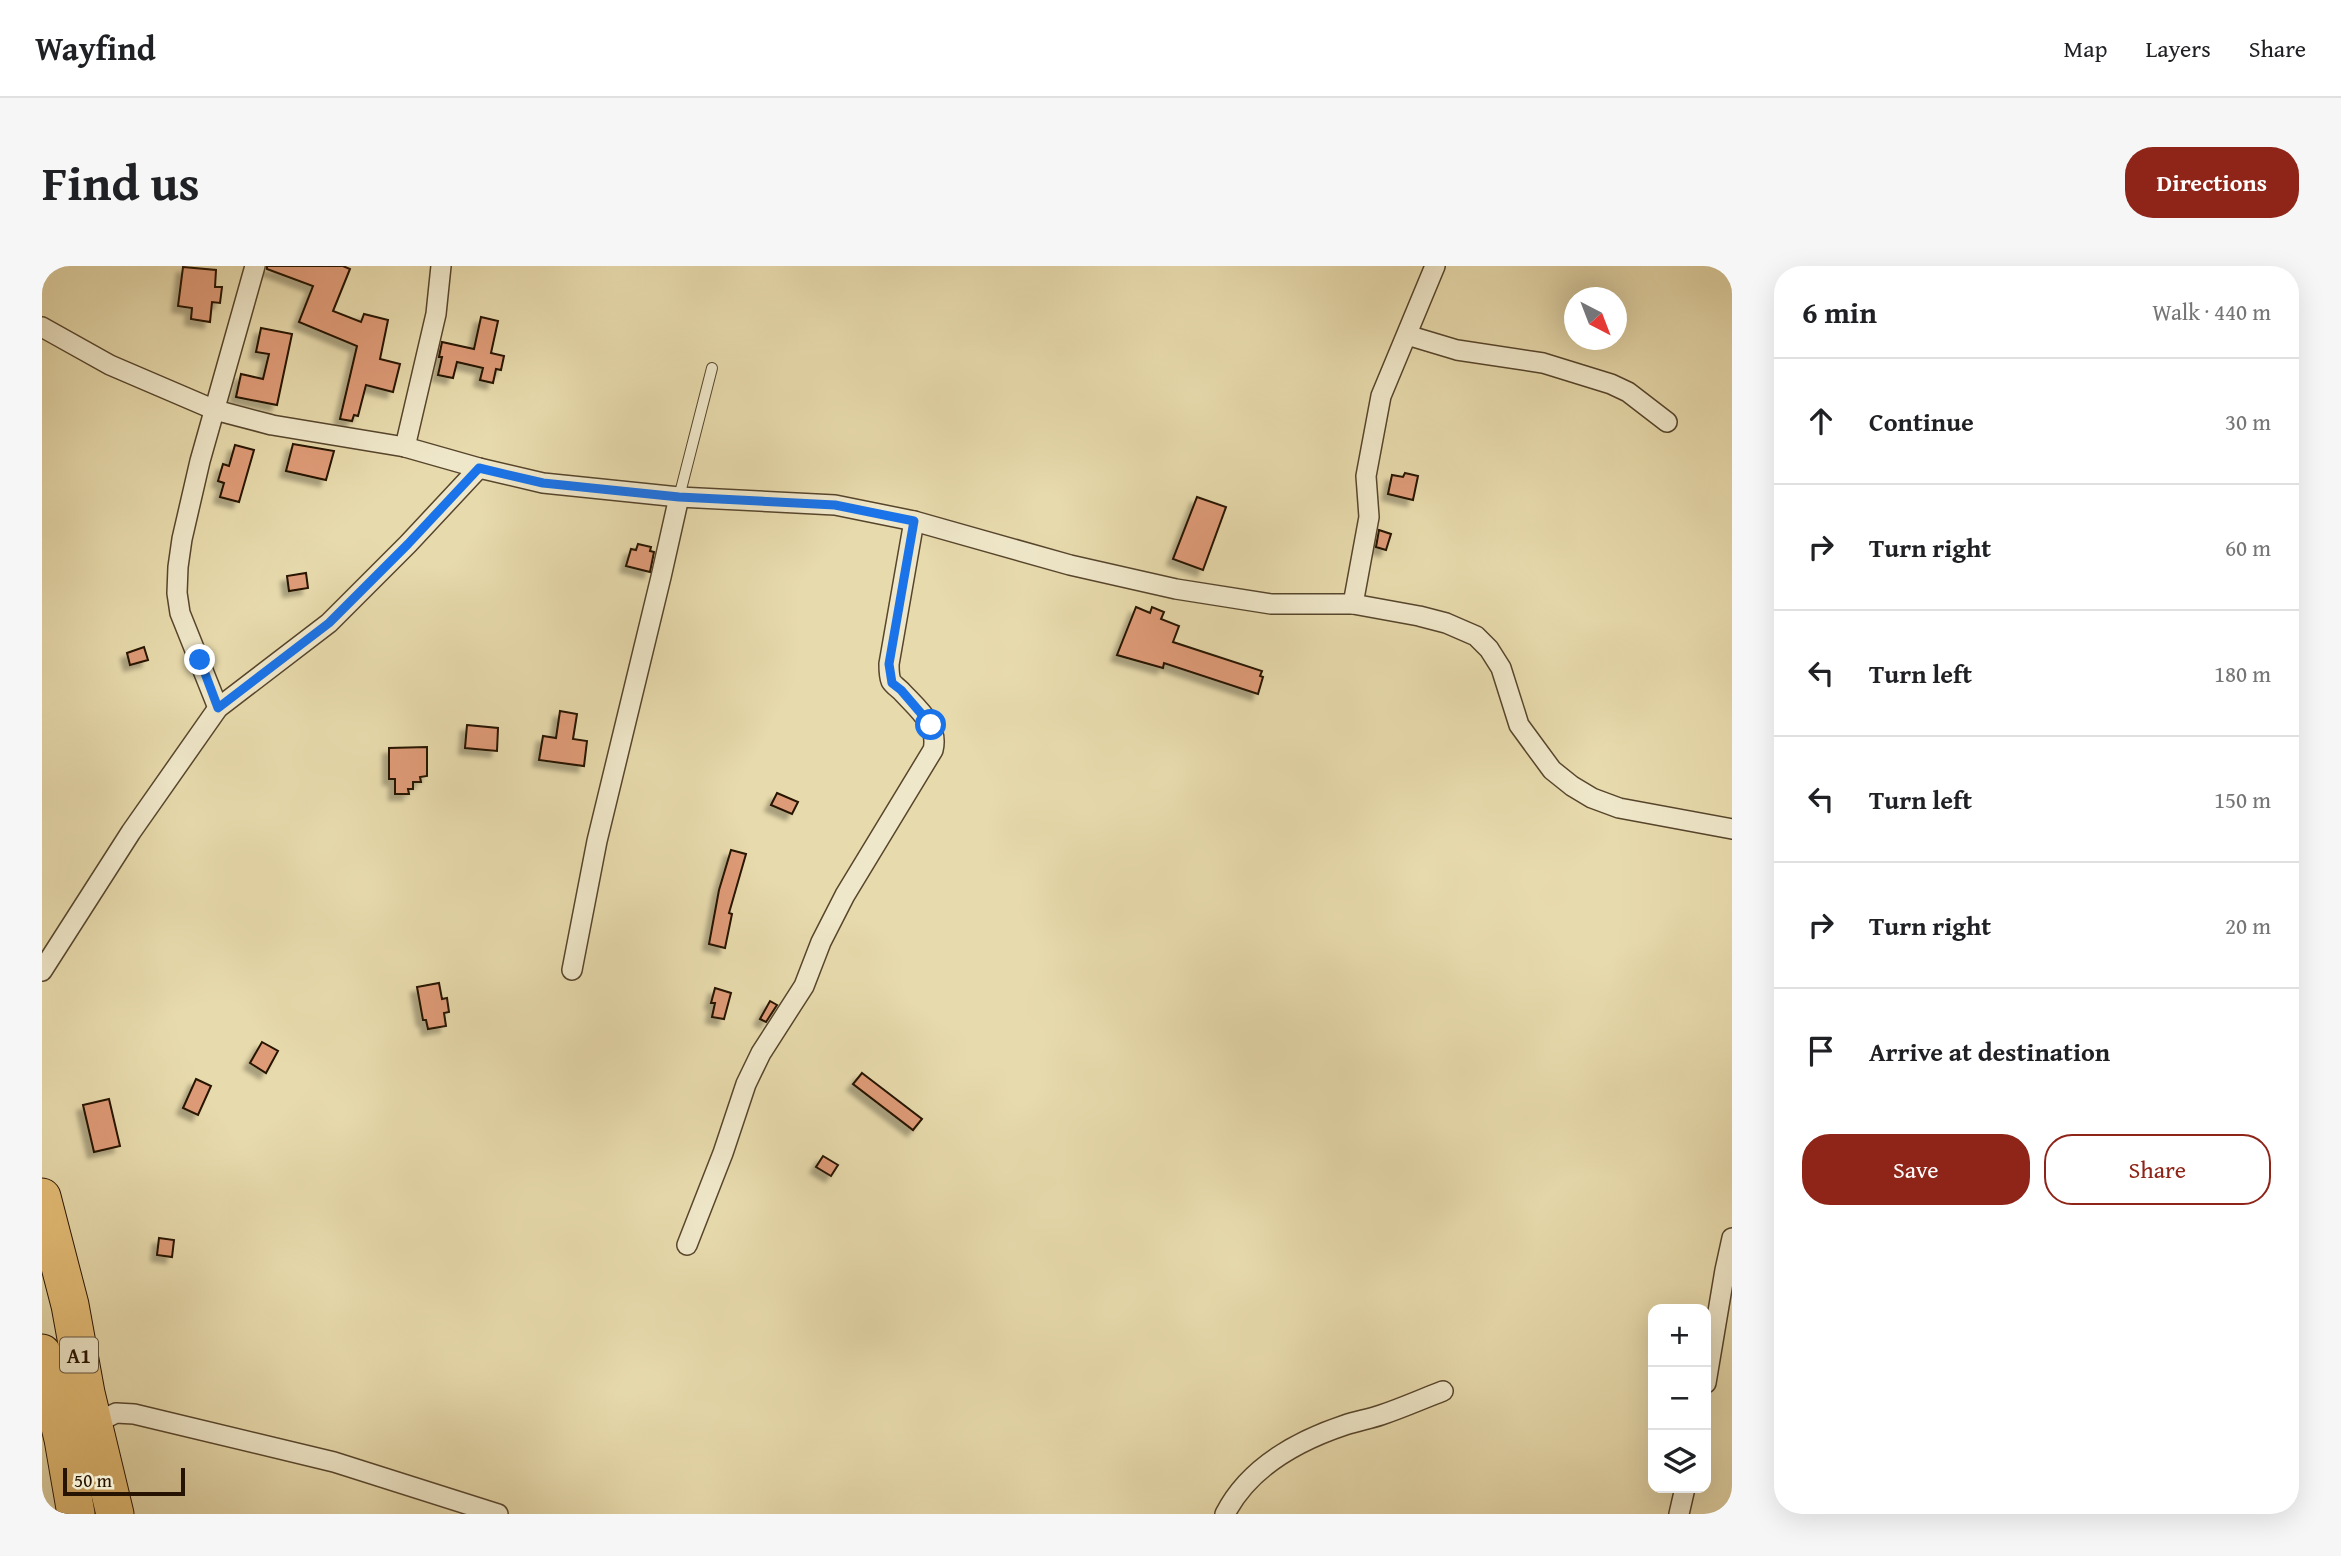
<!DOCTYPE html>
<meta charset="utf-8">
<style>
body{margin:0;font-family:"Gentium Book Plus",serif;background:#f6f6f6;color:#202124}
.controls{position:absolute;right:21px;bottom:21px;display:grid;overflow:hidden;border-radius:14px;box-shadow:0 7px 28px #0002}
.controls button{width:63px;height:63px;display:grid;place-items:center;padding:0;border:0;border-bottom:2px solid #e0e0e0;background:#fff;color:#202124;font:35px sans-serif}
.compass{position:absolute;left:1522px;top:21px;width:63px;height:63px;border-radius:50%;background:#fff;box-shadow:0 7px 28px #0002;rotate:138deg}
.scale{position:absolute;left:21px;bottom:18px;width:122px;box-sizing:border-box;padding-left:7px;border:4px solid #271301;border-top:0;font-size:19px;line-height:24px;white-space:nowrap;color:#271301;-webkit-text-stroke:5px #efe7c9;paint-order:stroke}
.stop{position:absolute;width:21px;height:21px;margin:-16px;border:5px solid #1a73e8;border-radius:50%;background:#fff}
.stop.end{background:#1a73e8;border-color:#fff;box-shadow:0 2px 7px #0008}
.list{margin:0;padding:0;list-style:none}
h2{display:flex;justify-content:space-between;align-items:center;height:91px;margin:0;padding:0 28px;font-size:30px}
h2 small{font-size:23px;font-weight:400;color:#757577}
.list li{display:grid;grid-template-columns:46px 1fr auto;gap:21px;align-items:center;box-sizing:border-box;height:126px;padding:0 28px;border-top:2px solid #e0e0e0}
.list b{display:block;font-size:26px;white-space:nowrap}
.list em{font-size:23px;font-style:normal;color:#757577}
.actions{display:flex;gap:14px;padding:21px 28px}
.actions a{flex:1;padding:16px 0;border:2px solid #8f2418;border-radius:28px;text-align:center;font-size:24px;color:#8f2418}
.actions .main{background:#8f2418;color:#fff}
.icon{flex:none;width:38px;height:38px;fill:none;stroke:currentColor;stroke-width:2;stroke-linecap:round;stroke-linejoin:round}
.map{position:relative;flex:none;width:1690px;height:1248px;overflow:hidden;border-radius:28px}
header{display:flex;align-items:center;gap:42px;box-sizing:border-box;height:98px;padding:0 35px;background:#fff;border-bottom:2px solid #e0e0e0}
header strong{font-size:33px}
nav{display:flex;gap:38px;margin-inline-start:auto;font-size:24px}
.intro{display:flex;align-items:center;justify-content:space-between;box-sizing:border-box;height:168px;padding:0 42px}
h1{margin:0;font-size:49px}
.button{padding:18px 32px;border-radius:28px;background:#8f2418;color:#fff;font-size:24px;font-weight:700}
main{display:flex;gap:42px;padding:0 42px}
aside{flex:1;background:#fff;border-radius:28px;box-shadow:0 7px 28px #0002}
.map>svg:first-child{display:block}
.building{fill:#de9b77;stroke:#271301;stroke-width:2;filter:url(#shadow)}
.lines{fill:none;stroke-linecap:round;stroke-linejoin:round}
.lane-casing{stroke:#57452c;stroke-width:12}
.street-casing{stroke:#57452c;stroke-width:22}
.highway-casing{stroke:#271301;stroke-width:39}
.lane{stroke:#efe7c9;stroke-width:10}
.street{stroke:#efe7c9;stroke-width:19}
.highway{stroke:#e4bd76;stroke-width:37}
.route{stroke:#1a73e8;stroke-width:9}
.labels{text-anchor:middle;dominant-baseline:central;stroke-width:5;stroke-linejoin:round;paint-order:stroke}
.shield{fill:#efe7c9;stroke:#63533d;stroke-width:2}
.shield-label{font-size:21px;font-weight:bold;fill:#271301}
</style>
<header>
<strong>Wayfind</strong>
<nav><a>Map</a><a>Layers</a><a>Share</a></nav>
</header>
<div class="intro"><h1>Find us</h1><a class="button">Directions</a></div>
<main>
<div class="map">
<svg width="1690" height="1248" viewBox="0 0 1690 1248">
<defs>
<filter id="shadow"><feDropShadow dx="-6" dy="6" stdDeviation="2" flood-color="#0004"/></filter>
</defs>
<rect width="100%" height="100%" fill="#e7daac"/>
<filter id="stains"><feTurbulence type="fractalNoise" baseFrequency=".00286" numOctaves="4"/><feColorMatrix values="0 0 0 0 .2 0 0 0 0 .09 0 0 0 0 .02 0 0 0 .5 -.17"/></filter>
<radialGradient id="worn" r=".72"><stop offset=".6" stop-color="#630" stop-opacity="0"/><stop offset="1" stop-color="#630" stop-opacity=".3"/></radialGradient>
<g class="building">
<path d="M225,0H301L308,3L291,45L319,56L322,48L346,54L338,93L358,98L351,126L324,119L316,150L312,149L310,155L298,153L315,80L257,56L271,20L225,3Z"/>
<path d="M141,1L174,4L173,21H180L178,37L170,36L168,56L149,53L150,42L136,40Z"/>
<path d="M439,51L456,55L449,87L462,90L459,104L454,103L451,117L438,114L441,102L415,96L411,112L396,109L400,91H397L400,76L432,83Z"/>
<path d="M219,62L250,68L235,139L194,131L199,108L221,113L227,88L214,86Z"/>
<path d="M251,178L292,185L284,214L244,205Z"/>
<path d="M193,179L212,184L197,236L178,231L182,217L176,215L181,198L187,200Z"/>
<path d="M1363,207L1376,210L1371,234L1346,228L1350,209L1361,211Z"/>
<path d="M1155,231L1184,241L1161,304L1131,293Z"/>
<path d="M1337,264L1349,268L1344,284L1334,281Z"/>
<path d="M596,278L609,281L608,285L612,286L608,306L584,300L589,283L594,284Z"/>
<path d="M264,307L266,322L247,325L245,310Z"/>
<path d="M1094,341L1108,347L1110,341L1122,346L1119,353L1137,360L1131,376L1220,405L1218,410L1221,411L1216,428L1122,397L1121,402L1075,389Z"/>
<path d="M102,381L106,394L88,399L85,387Z"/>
<path d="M518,445L535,448L531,473L545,475L542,500L497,494L501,470L514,472Z"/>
<path d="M425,459L456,462L455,485L423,482Z"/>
<path d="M385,481V510L378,511L379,516H371V523H366L367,528H353V513H347V482Z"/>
<path d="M735,527L756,536L750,548L729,539Z"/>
<path d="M689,584L704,588L687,647L690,648L683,682L667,678L677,624Z"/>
<path d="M397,717L400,733L405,732L407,746L402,747L404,760L386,763L384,754H381L375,721Z"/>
<path d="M673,722L689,727L682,753L670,751L673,737H669Z"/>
<path d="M728,735L735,739L724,756L718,753Z"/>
<path d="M220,776L236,785L224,807L208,797Z"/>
<path d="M820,807L880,853L871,864L811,818Z"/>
<path d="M154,813L169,820L156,849L141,842Z"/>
<path d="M67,833L78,880L52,886L41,839Z"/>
<path d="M781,890L796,899L789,910L774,901Z"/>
<path d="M117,972L132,974L130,991L115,989Z"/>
</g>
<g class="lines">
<g class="lane-casing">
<path id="lane" d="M637,231L670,102"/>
</g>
<g class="street-casing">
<g id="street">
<path d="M0,61L68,99L173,144L230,159L363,181L437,202L501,217L637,231L793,239L872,255L1028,299L1134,323L1229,338H1311L1377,350L1404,357L1434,370L1447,383L1459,402L1477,459L1510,504L1530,520L1550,532L1577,542L1690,563"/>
<path d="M1365,69L1415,84L1501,97L1569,118L1586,126L1625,156"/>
<path d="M363,181L394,48L399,0"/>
<path d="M1311,338L1327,251L1324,210L1339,130L1393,0"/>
<path d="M176,442L138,347L135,327L136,301L140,273L158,195L213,0"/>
<path d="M530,704L555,575L619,311L637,231"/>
<path d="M0,705L89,566L176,442L287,357L366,278L437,202"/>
<path d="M645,979L681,887L704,818L719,787L762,720L779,676L803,629L891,484C897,460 877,444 861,427C858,423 852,420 849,415C847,410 847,404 847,398L872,255"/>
<path d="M1664,1117L1683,1004L1690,972"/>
<path d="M52,1158L74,1147L92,1148L292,1196L456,1248"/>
<path d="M1183,1248C1207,1201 1255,1175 1303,1159C1315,1155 1327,1153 1339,1149C1360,1142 1380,1133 1401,1125"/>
<path d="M1637,1248L1643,1222"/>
</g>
</g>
<g class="highway-casing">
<g id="highway">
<path d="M0,931L28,1039L44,1127L73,1248"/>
<path d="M0,1087L21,1173L34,1248"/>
</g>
</g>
<use href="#lane" class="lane"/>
<use href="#street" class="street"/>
<use href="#highway" class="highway"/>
</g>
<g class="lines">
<path class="route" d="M158,394L176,442L287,357L366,278L437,202L501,217L637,231L793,239L872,255L847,398L850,417L859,424L889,459"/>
</g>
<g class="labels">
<rect class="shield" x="18" y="1071.5" width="38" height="35" rx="5"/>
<g class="shield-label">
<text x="37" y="1089">A1</text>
</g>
</g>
<rect width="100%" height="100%" filter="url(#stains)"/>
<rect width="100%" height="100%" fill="url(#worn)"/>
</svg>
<div class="controls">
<button>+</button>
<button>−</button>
<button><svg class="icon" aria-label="layers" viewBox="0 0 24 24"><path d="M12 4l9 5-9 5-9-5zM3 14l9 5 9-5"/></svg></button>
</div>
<svg class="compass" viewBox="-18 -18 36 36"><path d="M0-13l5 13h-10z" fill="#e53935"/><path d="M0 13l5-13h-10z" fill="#757577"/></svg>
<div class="scale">50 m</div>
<div class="stop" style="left:889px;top:459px"></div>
<div class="stop end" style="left:158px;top:394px"></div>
</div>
<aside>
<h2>6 min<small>Walk · 440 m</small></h2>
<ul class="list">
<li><svg class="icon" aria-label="ahead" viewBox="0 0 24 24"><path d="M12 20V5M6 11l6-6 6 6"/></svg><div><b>Continue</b></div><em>30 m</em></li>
<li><svg class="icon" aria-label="right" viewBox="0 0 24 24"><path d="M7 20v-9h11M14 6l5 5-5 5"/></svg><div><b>Turn right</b></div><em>60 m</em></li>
<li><svg class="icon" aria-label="left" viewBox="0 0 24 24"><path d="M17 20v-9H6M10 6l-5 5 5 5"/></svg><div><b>Turn left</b></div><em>180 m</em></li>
<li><svg class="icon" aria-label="left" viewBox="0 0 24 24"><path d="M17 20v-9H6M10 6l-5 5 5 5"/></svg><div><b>Turn left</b></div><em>150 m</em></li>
<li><svg class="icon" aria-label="right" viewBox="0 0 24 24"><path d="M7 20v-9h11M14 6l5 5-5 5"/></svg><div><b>Turn right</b></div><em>20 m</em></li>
<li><svg class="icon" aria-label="arrive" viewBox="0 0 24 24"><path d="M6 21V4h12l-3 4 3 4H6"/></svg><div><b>Arrive at destination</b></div></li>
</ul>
<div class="actions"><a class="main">Save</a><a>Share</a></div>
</aside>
</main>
